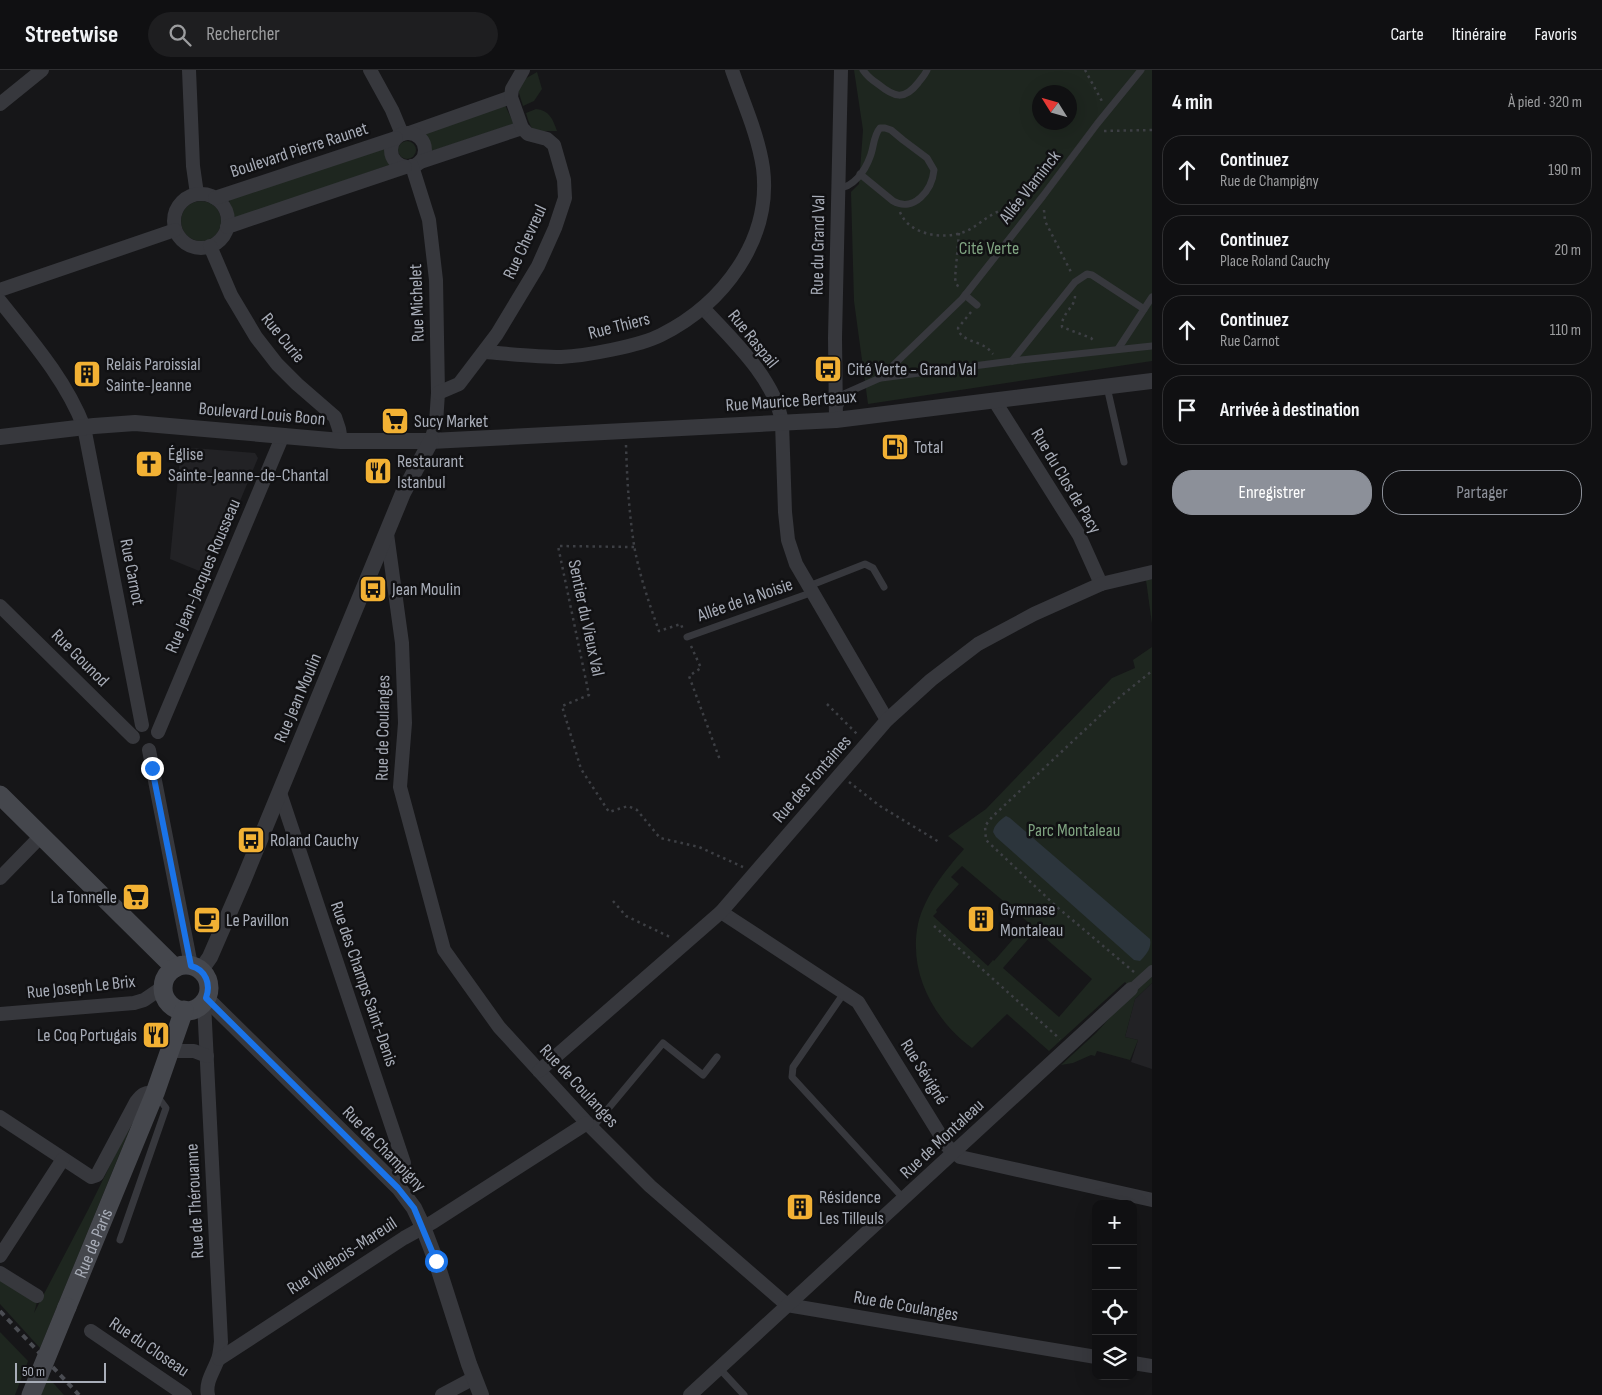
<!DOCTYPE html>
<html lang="fr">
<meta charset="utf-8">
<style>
body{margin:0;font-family:"Sofia Sans Condensed",sans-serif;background:#1e1e20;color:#f1f3f6}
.controls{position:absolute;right:15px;bottom:15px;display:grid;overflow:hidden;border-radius:10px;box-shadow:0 5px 20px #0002}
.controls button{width:45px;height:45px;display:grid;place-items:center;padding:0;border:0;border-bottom:1px solid #303032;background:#101012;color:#f1f3f6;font:25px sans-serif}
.compass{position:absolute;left:1032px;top:15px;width:45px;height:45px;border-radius:50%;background:#101012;box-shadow:0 5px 20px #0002;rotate:307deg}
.scale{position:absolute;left:15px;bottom:12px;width:91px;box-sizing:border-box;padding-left:5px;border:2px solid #a8adb8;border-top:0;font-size:14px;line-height:18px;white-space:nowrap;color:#a8adb8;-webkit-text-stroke:4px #111113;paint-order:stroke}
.stop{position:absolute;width:15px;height:15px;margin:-11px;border:4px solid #1a73e8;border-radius:50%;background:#fff}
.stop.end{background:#1a73e8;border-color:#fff;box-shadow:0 1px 5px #0008}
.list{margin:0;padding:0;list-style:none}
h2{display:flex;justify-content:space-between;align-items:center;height:65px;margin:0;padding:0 20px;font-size:21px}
h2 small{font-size:16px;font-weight:400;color:#9c9d9f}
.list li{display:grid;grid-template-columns:32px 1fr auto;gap:15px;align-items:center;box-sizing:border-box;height:70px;margin:0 10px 10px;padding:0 10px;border:1px solid #303032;border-radius:20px}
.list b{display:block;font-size:19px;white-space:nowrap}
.list p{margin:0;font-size:16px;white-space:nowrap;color:#9c9d9f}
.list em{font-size:16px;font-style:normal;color:#9c9d9f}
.actions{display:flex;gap:10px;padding:15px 20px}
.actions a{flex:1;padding:11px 0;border:1px solid #8c9099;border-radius:20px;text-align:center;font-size:18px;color:#8c9099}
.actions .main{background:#8c9099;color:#fff}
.icon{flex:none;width:28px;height:28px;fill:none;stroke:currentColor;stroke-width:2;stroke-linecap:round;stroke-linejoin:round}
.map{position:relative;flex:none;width:1152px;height:1325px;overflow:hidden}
header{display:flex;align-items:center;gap:30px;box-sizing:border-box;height:70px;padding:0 25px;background:#101012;border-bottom:1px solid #303032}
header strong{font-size:24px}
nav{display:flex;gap:28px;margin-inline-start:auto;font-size:18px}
.search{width:350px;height:45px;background:#1e1e20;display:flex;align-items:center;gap:12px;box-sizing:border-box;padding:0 18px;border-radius:28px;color:#9c9d9f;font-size:19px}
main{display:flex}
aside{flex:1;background:#101012}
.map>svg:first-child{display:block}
.built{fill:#222225}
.green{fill:#1e261f;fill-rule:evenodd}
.water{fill:#2c353c}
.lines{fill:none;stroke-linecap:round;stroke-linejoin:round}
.path{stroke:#3d3f44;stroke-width:2.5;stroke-dasharray:2.5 4;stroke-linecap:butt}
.service{stroke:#37383d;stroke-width:7}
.pedestrian{stroke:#37383d;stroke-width:10}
.minor{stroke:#37383d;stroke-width:14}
.tertiary{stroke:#37383d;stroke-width:16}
.secondary{stroke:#45474d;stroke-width:19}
.rail{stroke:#4a4c52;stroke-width:4;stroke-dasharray:6 5;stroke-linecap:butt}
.secondary-bridge{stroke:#45474d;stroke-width:19}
.route{stroke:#1a73e8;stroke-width:6}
.labels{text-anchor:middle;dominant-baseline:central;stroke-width:5;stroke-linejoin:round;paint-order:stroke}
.street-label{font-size:18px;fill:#a8adb8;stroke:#111113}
.park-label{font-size:18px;fill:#7fa381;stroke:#111113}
.poi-label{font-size:18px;fill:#a8adb8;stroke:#111113;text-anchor:start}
</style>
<header>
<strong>Streetwise</strong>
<div class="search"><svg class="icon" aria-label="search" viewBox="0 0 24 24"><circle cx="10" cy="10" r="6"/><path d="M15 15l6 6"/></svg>Rechercher</div>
<nav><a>Carte</a><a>Itinéraire</a><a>Favoris</a></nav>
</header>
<main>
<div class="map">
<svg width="1152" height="1325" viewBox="0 0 1152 1325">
<rect width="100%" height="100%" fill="#161618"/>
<g class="built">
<path d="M181,377L255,383L258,388L209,505L170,489Z"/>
<path d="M1152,913V999L1131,992L1138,970L1125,967L1135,929Z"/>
</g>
<g class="green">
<path d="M854,0H1152V291L868,334L854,231L851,122L859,114L863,60ZM1040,22H1070V52H1040Z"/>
<path d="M537,2L542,19L534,31L523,36L518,20L523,10Z"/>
<path d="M505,35L513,52V54L429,82L428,81L423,63Z"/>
<path d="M536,39C549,40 553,49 557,61C536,60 533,68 526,43Z"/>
<circle cx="407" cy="80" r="9"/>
<path d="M384,77L392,94L234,149L229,133L230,129Z"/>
<circle cx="201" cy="151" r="20"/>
<path d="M1152,509V554L1146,510Z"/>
<path d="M1152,577V913L1135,929L1125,967L1138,970L1130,990L1097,981L1095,986L1091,985L1073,993L1061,995L1096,963L1114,943L1131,919L1125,912L1049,981L1007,944L972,978C934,950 908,903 918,854C925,825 945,801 964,779L948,766L986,739L1112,608L1135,598L1133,590ZM962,796L1028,852L994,891L993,890L988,896L933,846L937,842L936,840L959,814L951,807ZM1036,860L1092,909L1059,947L1003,898Z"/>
<path d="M138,1039L40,1278L0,1234V1208L37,1232L34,1243L88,1140Z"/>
<path d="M0,1262L28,1291L15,1325H0Z"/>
<path d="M47,1306L64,1325H41Z"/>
</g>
<path class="water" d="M1006,746L1010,748L1150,869C1152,878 1146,885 1140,891L1134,890L996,767L993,762C994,755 1000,750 1006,746Z"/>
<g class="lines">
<g class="path">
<path d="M1085,0L1103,33"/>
<path d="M1104,61L1152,60"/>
<path d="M1044,140L1045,151L1072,204"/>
<path d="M900,142C909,165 943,170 964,162C973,159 981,151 990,146C999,140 1012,136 1023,135"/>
<path d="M959,163L955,208L956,213L959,218"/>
<path d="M1075,226C1075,238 1061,243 1062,257L1091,268L1095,272"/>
<path d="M971,242L958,258C959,269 975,271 984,276C988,278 990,281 993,284"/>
<path d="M626,375C627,409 629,442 634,475C639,504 649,533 659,561L681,554L683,560"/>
<path d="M634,477L558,476L589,625L562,636L581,699L609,742L628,736L637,740L660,768L699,777L743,797"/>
<path d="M691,576L701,598L689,606L720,690"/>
<path d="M827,634L858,665"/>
<path d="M849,712L880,736L939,772"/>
<path d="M613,831L626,846L672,868"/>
<path d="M934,856L1060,969"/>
<path d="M1134,902L1057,837L986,770L985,756L992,747L1121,626L1152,601"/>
</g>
<g class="service">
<path d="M863,0C867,6 872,10 878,14C894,27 904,31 918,13C921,9 925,5 927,0"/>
<path d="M838,118C853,118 865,101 870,87C874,78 873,66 880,58H885L891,60L903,70L927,88L934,100C932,120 914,143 893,131L860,104"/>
<path d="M965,225L977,235"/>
<path d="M1118,279L1152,227"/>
<path d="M1012,291L1075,212L1087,204L1092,205L1144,239"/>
<path d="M881,308L1012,291L1152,276"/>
<path d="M1107,317L1124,392"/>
<path d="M840,336L844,324L880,308L962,229L1043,126L1097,54L1141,0"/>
<path d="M809,516L865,494L873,498L884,517"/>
<path d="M687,567L813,522"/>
<path d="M844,923L793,997L792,1007L904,1129"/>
<path d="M592,1058L663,973L703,1005L717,987"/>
<path d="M120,1170L166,1038L157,1026"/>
<path d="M719,1298L744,1325"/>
</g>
<path class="pedestrian" d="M1131,919L1152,900"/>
<g class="minor">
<path d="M189,0L193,96L197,124"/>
<path d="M370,0L392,40L402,64"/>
<path d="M0,34L42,0"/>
<path d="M409,63L511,27"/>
<circle cx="408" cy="80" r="17"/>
<path d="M420,92L522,58"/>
<path d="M412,96L429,150L436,210L438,323L436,353L431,371"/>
<circle cx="201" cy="151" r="27"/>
<path d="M215,128L396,68"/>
<path d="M227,157L405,97"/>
<path d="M210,176L231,225L256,267L277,294L297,314L335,347L339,359L341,371"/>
<path d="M0,220L175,160"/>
<path d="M0,231C31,270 66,310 84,357L142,655"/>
<path d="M703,238C732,269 776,310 782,353L785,442L788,470L796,494L887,650"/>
<path d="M485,282C510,284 536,287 561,287C585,286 639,276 661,265C723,234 772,170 763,98C758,64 743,32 732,0"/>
<path d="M438,323L459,314L497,264L538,196L555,158L565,128L564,110L554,75L547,69L528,64L522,58L511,27L512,19L523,0"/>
<path d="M994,330L1079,465L1101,514"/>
<path d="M836,350L835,268L841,0"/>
<path d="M387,464L402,573L405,653L400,717L444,880L499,957L587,1053L650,1116L787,1235L1096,1287"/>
<path d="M0,536L133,667"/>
<path d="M158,662L283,365"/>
<path d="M149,680L191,895"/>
<path d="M280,723L404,1093L399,1118"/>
<path d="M0,808L41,766"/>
<path d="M721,842L858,932L947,1076L960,1087L1152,1130"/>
<path d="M204,933L221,1272C220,1278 220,1284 218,1289C214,1301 205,1312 208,1325"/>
<path d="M0,944L134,933L144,930L163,917"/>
<path d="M170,981H194L207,986"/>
<path d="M539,1001L721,842L887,650L931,610L978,574L1034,544L1101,514L1152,502"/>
<path d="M0,1047L91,1107L97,1105L136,1032C142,1024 144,1022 155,1023"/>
<path d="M0,1186L63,1089"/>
<path d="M0,1203L37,1226"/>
<path d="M91,1261L185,1325"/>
<path d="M219,1289L404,1168L433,1152L587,1053"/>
<path d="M1133,1293L1152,1296"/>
<path d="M442,1325L474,1308"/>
<path d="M690,1325L1131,919"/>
</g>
<g class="tertiary">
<path d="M0,367L94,356L135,353L341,371H431L836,350L1152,311"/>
<path d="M201,900L210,887L243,811L403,423L431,371"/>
<path d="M206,928L399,1118L414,1138L423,1157L436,1191L469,1294L481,1325"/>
</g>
<g class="secondary">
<path d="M0,725L175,898"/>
<circle cx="186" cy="918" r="23"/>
<path id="s1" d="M67,1237L155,1023L184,940"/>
</g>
<path class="rail" d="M0,1241L79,1325"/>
<path class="secondary-bridge" d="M31,1325L67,1237"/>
</g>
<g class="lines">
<path class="route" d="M152,698L191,896C206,900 211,914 206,928L398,1118L414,1138L436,1191"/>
</g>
<defs>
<g id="bus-square" transform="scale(1.4375)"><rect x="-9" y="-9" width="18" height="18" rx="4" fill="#f2b134" stroke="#111113"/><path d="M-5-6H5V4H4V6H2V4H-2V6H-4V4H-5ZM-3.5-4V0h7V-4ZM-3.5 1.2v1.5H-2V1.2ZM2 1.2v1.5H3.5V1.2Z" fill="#111"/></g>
<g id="building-square" transform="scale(1.4375)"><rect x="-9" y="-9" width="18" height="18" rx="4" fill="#f2b134" stroke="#111113"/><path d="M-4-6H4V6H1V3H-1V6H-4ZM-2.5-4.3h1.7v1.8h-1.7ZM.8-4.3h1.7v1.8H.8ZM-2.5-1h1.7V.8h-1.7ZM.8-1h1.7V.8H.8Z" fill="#111"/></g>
<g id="supermarket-square" transform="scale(1.4375)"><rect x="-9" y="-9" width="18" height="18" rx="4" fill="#f2b134" stroke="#111113"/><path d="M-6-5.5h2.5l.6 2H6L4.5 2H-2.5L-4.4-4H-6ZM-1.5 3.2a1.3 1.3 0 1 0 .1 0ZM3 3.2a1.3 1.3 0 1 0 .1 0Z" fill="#111"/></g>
<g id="fuel-square" transform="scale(1.4375)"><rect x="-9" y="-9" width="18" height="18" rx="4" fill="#f2b134" stroke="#111113"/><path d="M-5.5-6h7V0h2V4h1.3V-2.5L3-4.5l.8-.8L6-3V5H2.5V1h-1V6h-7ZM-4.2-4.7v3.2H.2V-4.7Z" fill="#111"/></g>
<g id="church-square" transform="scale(1.4375)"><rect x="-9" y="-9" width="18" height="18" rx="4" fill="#f2b134" stroke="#111113"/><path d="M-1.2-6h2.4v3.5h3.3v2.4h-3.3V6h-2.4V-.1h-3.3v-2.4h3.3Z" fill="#111"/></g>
<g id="restaurant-square" transform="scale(1.4375)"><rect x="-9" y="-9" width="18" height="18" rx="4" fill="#f2b134" stroke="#111113"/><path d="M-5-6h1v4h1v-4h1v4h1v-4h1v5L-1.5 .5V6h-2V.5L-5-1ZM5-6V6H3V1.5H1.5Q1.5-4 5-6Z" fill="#111"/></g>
<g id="cafe-square" transform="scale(1.4375)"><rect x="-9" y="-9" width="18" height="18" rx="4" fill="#f2b134" stroke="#111113"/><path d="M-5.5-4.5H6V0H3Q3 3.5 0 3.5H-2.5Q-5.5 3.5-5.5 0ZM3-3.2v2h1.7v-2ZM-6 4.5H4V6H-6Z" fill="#111"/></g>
</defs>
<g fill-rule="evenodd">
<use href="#bus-square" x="828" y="299"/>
<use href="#building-square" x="87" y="304"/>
<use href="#supermarket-square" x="395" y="351"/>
<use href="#fuel-square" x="895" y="377"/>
<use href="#church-square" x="149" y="394"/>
<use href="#restaurant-square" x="378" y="401"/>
<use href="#bus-square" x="373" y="519"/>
<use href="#bus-square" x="251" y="770"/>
<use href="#supermarket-square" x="136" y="827"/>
<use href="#building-square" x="981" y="849"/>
<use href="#cafe-square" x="207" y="850"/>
<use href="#restaurant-square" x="156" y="965"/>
<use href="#building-square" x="800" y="1137"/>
</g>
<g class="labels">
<g class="street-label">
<text transform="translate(299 80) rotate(-18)">Boulevard Pierre Raunet</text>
<text transform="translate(1030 117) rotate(-52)">Allée Vlaminck</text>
<text transform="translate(525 172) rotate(-65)">Rue Chevreul</text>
<text transform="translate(818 175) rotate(-89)">Rue du Grand Val</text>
<text transform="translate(417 233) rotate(-92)">Rue Michelet</text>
<text transform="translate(619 256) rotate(-14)">Rue Thiers</text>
<text transform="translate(283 268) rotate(51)">Rue Curie</text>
<text transform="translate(753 269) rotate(51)">Rue Raspail</text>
<text transform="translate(791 331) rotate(-4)">Rue Maurice Berteaux</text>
<text transform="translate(262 344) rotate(5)">Boulevard Louis Boon</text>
<text transform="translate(1066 411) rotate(59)">Rue du Clos de Pacy</text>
<text transform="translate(132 502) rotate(79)">Rue Carnot</text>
<text transform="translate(203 506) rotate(-67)">Rue Jean-Jacques Rousseau</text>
<text transform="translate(745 530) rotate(-19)">Allée de la Noisie</text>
<text transform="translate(586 548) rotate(78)">Sentier du Vieux Val</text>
<text transform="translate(80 588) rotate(45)">Rue Gounod</text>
<text transform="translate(298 628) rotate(-67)">Rue Jean Moulin</text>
<text transform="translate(383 658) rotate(-89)">Rue de Coulanges</text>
<text transform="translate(812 709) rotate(-49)">Rue des Fontaines</text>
<text transform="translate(364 914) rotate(71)">Rue des Champs Saint-Denis</text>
<text transform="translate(81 917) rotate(-6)">Rue Joseph Le Brix</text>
<text transform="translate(924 1002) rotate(58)">Rue Sévigné</text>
<text transform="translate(579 1016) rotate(47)">Rue de Coulanges</text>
<text transform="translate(942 1069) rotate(-43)">Rue de Montaleau</text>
<text transform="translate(384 1079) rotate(46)">Rue de Champigny</text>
<text transform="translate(195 1131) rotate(-93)">Rue de Thérouanne</text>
<text stroke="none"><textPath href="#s1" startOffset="69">Rue de Paris</textPath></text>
<text transform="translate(342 1186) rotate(-33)">Rue Villebois-Mareuil</text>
<text transform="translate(906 1236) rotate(10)">Rue de Coulanges</text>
<text transform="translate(149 1277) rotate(34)">Rue du Closeau</text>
</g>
<g class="park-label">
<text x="989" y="178">Cité Verte</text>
<text x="1074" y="760">Parc Montaleau</text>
</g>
<g class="poi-label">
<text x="106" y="294">Relais Paroissial<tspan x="106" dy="21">Sainte-Jeanne</tspan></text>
<text x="847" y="299">Cité Verte - Grand Val</text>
<text x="414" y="351">Sucy Market</text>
<text x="914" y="377">Total</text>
<text x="168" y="384">Église<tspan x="168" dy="21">Sainte-Jeanne-de-Chantal</tspan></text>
<text x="397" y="391">Restaurant<tspan x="397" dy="21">Istanbul</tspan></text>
<text x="392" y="519">Jean Moulin</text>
<text x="270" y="770">Roland Cauchy</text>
<text x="117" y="827" text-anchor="end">La Tonnelle</text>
<text x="1000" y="839">Gymnase<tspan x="1000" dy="21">Montaleau</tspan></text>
<text x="226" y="850">Le Pavillon</text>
<text x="137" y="965" text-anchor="end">Le Coq Portugais</text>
<text x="819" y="1127">Résidence<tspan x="819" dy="21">Les Tilleuls</tspan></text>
</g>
</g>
</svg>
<div class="controls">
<button>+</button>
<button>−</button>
<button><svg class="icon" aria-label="locate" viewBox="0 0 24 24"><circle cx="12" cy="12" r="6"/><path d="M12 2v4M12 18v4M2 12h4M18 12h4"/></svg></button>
<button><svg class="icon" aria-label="layers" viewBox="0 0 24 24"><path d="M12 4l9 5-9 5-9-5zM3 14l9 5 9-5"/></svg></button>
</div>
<svg class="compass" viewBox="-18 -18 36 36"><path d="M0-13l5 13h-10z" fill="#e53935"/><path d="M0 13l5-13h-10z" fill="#9c9d9f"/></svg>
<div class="scale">50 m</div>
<div class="stop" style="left:436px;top:1191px"></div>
<div class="stop end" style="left:152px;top:698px"></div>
</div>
<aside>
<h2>4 min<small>À pied · 320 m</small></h2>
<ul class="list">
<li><svg class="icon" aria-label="ahead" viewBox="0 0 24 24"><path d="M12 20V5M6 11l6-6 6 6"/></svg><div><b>Continuez</b><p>Rue de Champigny</p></div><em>190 m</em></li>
<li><svg class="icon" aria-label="ahead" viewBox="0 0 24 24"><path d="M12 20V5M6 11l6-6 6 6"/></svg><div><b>Continuez</b><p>Place Roland Cauchy</p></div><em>20 m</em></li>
<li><svg class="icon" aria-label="ahead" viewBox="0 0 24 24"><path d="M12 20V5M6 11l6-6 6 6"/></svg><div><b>Continuez</b><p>Rue Carnot</p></div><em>110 m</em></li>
<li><svg class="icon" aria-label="arrive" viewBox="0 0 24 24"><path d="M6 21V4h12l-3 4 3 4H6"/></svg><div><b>Arrivée à destination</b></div></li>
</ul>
<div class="actions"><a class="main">Enregistrer</a><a>Partager</a></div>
</aside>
</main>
